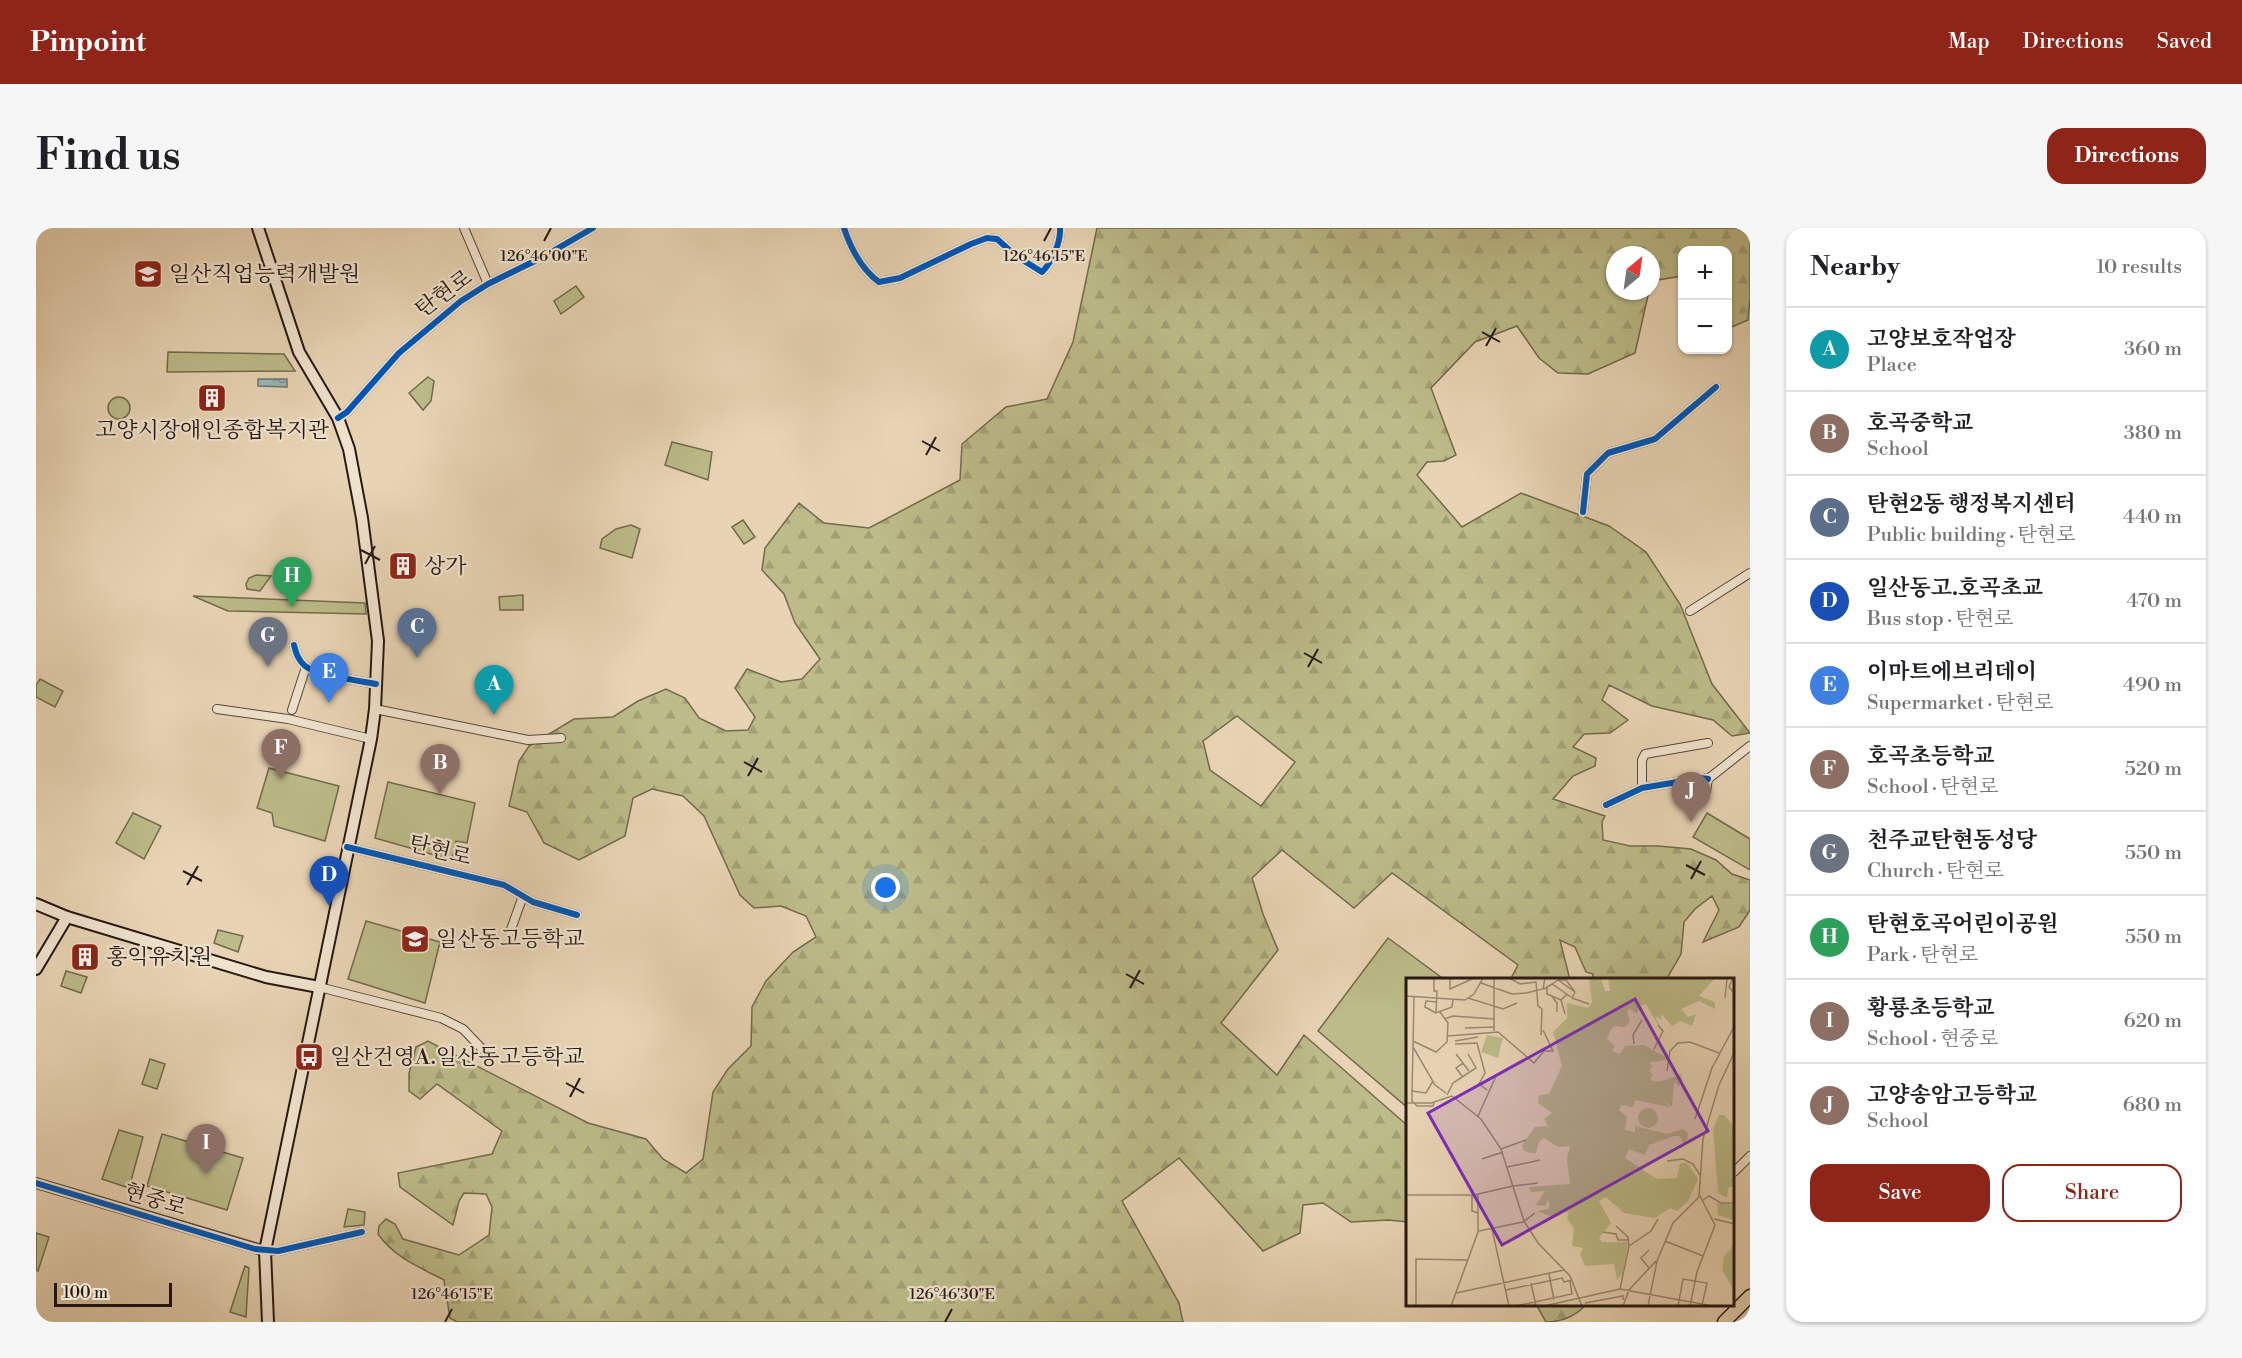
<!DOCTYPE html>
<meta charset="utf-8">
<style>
body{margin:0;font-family:"Libre Bodoni","Noto Serif KR",serif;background:#f6f6f6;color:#202124}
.controls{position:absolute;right:18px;top:18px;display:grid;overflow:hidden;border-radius:12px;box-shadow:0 2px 4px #0004}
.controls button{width:54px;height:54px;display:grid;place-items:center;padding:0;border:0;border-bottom:2px solid #e0e0e0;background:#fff;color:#202124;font:30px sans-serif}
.compass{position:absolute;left:1570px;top:18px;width:54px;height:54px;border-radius:50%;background:#fff;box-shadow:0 2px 4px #0004;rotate:29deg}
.scale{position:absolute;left:18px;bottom:15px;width:118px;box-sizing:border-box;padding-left:6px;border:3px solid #271811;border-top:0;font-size:16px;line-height:21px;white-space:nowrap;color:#271811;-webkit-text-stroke:4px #f0e3ce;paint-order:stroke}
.you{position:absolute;left:850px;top:660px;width:21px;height:21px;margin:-15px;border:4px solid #fff;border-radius:50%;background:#1a73e8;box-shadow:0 0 0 9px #1a73e833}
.badge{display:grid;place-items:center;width:39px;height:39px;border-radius:50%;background:#8f2418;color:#fff;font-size:20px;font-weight:700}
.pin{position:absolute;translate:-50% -50px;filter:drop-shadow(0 2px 3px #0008)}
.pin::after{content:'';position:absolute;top:32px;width:21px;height:18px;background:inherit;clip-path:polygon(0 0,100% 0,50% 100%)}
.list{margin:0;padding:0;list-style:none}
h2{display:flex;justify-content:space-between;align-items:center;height:78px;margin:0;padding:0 24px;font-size:26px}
h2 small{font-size:20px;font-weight:400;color:#757577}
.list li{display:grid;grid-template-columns:39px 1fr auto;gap:18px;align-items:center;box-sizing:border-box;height:84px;padding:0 24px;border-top:2px solid #e0e0e0}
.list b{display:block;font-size:22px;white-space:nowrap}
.list p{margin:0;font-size:20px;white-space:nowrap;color:#757577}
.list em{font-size:20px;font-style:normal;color:#757577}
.actions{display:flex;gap:12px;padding:18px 24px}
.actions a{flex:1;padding:14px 0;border:2px solid #8f2418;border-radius:18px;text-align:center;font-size:21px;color:#8f2418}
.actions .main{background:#8f2418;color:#fff}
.map{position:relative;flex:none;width:1714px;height:1094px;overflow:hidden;border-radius:18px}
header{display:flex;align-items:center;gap:36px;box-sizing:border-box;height:84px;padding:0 30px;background:#8f2418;color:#fff}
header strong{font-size:28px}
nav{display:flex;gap:33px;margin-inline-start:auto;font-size:21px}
.intro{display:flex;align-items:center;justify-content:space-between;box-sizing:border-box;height:144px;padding:0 36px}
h1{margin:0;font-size:42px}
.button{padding:15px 27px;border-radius:18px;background:#8f2418;color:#fff;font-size:21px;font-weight:700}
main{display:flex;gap:36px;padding:0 36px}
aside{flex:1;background:#fff;border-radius:18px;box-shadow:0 2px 4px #0004}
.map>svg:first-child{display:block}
.forest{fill:url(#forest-firs);stroke:#726a4d;stroke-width:1.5;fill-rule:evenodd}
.green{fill:#bcbb89;stroke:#726a4d;stroke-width:1.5}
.water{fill:url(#water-ripples);stroke:#6b7774;stroke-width:1.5}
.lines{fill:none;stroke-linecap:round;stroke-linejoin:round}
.minor-casing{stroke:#57473a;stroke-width:10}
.tertiary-casing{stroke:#57473a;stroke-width:12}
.secondary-casing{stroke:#271811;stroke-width:14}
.primary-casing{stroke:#271811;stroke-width:15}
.minor{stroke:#f0e3ce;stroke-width:8}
.tertiary{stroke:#f0e3ce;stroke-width:9}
.secondary{stroke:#f0e3ce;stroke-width:10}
.primary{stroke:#e8d4b4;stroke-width:12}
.cycleway-casing{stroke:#f0e3ce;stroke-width:10}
.cycleway{stroke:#0057b8;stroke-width:6}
.ticks{fill:none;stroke:#271811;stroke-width:2}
.labels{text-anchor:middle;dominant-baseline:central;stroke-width:4.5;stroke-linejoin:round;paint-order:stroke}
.poi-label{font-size:22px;fill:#271811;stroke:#f0e3ce;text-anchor:start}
.street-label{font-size:22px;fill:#271811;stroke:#f0e3ce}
.inset-road{fill:none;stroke:#9b8973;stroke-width:1.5}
.view{fill:#7b2cbf;fill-opacity:0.15;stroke:#7b2cbf;stroke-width:3}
.inset-edge{fill:none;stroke:#271811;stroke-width:3}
.ticks-label{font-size:15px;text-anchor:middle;fill:#271811;stroke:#f0e3ce;stroke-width:4.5;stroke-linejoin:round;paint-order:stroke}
</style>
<header>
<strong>Pinpoint</strong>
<nav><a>Map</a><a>Directions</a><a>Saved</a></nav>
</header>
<div class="intro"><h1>Find us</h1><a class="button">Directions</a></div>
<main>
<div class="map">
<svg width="1714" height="1094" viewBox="0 0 1714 1094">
<defs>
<pattern id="forest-firs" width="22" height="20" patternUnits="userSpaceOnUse" patternTransform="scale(1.5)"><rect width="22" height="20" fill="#bcbb89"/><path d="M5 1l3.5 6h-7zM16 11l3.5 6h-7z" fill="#a2a075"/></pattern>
<pattern id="water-ripples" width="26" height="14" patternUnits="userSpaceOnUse" patternTransform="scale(1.5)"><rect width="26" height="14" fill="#99b7b6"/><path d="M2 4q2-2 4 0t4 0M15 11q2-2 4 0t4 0" fill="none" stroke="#7d9493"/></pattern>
</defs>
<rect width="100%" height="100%" fill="#e8d4b4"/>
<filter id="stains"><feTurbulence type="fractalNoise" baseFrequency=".00333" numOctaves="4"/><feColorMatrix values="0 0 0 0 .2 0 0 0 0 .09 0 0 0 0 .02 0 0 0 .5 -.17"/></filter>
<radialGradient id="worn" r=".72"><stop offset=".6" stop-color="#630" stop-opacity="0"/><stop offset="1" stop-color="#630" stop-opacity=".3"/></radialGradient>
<g class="forest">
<path d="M1061,0H1714V70L1712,92L1693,100L1692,101V22H1646V48L1615,53V27H1579V63H1613L1599,125L1552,146L1522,145L1503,130L1481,98L1439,114L1395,160L1420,227L1408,233L1391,234L1381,247L1426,299L1485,265L1573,298L1610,324L1644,376L1676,456L1714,505L1696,508L1677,492L1616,478L1573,457L1566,472L1592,492L1574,505L1548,506L1537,519L1560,530L1559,538L1537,548L1517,571L1569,588L1566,594L1567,612L1594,618H1622L1655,621L1680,632L1696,646L1714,652V682L1703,699L1667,714L1683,682L1676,668L1659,681L1648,694L1645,726L1630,752H1556L1557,746L1550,744L1539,719L1524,712L1534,752H1474L1482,737L1356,645L1318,680L1246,622L1216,650L1227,686L1242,722L1185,795L1241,847L1268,807L1372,898V994L1352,992L1315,994L1287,975L1267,977L1264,1005L1227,1023L1143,930L1086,973L1143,1075L1147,1094H421L414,1090L408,1052C383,1039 359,1030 342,1006L343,998L350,991L359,996L367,1011L423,1027L453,1007L456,979L450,966L428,965L423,973L417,997L364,959L362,945L456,926L466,903L401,856L384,871L373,863V845L380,819L392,813L552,895L610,911L627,931L650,945L667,931L677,864L692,841L715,818L716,779L730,753L757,724L780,709L770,688L745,678L718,680L704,667L668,588L647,568L616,561L597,570L589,608L543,632L508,615L491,584L473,578L483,533L493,518L538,491L577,489L602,473L630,461L649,470L663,490L690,503L712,502L719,489L699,460L711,441L745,454L766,451L784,431L759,395L748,366L726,342L729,320L763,275L788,295L833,300L924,252L926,216L970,179L1011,171L1037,114ZM1201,488L1259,534L1225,578L1174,542L1167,513Z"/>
<path d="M1501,1078H1549C1539,1088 1525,1094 1510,1094Z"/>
</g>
<g class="green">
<path d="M540,58L548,69L525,86L518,73Z"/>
<path d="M132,124L248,126L259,143L131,144Z"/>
<path d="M392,149L398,153L395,173L387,182L373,165Z"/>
<circle cx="83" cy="180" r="11"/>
<path d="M636,214L676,224L672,252L629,237Z"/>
<path d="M707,292L719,309L708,316L696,299Z"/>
<path d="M595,297L604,301L596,330L564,320L566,311L580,301Z"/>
<path d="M220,347L235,348L224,363L211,361L210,356L213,350Z"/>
<path d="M487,367V382H464L463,369Z"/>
<path d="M157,368L329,375L330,386L192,383Z"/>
<path d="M4,451L27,463L19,479L0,469V457Z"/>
<path d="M233,540L303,558L289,613L238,598L236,585L221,580Z"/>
<path d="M352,554L439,575L431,615L420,613L416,632L339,610Z"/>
<path d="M97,585L125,598L108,631L80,615Z"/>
<path d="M1671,585L1714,611V642L1657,609Z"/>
<path d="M330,693L404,714L389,775L312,751Z"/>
<path d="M182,702L207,708L202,724L178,715Z"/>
<path d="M1352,710L1409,752H1372V880L1282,803Z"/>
<path d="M30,743L51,749L45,765L25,758Z"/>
<path d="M114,831L129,836L121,861L106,856Z"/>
<path d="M83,902L107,909L93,960L66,951Z"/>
<path d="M126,906L207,930L191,982L111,958Z"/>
<path d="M312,981L329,984L328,997L308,999Z"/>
<path d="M0,1005L13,1009L2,1043L0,1042Z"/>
<path d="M209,1038L213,1040L210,1089L194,1084Z"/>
</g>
<path class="water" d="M222,151H251V159L222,158Z"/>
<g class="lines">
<g class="minor-casing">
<g id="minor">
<path d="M428,0L452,56"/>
<path d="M808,0C815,21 825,41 843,54L864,50L935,16L951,10L961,11L980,28L1006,44C1016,34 1025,14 1024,0"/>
<path d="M302,190L311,184L363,125L425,73L452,56L505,30L557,0"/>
<path d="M1547,284L1551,246L1572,225L1619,211L1680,159"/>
<path d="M1654,383L1714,345"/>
<path d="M258,417C260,425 262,432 269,438C280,447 324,453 340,456"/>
<path d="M181,481L252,491L335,511"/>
<path d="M339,481L492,512L525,510"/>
<path d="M256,482L270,439"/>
<path d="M1606,560V532L1609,526L1672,515"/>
<path d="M1661,575L1670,563L1672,551L1714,518"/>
<path d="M1570,577L1606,560L1665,550L1672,551"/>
<path d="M311,619L468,657L497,674L541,687"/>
<path d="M474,704L487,668"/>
<path d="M283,759L405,790L427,801L451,826"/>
<path d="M1698,944L1714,928"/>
<path d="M229,1023H242L326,1004"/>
</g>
</g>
<g class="tertiary-casing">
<path id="tertiary" d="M0,955L229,1023"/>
</g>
<g class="secondary-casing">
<g id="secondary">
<path d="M222,0L263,124L302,190L313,221L326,290L342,413L339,481L335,511L229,1023L232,1094"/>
<path d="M0,676L31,689L230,749L283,759"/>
<path d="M0,741L31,689"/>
</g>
</g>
<g class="primary-casing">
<path id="primary" d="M1688,1094L1714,1068"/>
</g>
<use href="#minor" class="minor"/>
<use href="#tertiary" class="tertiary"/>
<use href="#secondary" class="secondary"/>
<use href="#primary" class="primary"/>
<g class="cycleway-casing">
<g id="cycleway">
<path d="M808,0C815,21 825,41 843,54L864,50L935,16L951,10L961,11L980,28L1006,44C1016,34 1025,14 1024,0"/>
<path d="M302,190L311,184L363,125L425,73L452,56L505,30L557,0"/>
<path d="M1547,284L1551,246L1572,225L1619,211L1680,159"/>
<path d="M258,417C260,425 262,432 269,438C280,447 324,453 340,456"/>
<path d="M1570,577L1606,560L1665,550L1672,551"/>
<path d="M311,619L468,657L497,674L541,687"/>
<path d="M0,955L219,1021L242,1023L326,1004"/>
</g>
</g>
<use href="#cycleway" class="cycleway"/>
</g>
<path class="ticks" d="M508,13L515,0M1008,13L1015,0M1446,104L1464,114M1450,118L1460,100M886,213L904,223M890,227L900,209M325,322L344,332M329,336L339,318M1268,425L1286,435M1272,439L1282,421M708,534L726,544M712,548L722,530M1650,637L1669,647M147,643L166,653M1655,651L1665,633M151,657L162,638M1090,746L1108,756M1094,760L1104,742M530,855L548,865M534,869L544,850M409,1094L416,1081M909,1094L916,1081"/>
<defs>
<g id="school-square" transform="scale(1.5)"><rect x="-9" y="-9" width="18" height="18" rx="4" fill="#8f2418" stroke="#f0e3ce"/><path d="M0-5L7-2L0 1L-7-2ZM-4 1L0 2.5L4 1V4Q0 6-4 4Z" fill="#fff"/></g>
<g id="building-square" transform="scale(1.5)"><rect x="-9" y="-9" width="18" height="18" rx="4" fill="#8f2418" stroke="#f0e3ce"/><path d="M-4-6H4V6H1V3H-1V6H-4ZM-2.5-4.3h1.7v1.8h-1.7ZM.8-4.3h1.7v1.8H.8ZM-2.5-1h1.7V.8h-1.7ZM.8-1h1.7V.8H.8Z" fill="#fff"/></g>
<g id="bus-square" transform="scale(1.5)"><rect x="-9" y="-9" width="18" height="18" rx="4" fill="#8f2418" stroke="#f0e3ce"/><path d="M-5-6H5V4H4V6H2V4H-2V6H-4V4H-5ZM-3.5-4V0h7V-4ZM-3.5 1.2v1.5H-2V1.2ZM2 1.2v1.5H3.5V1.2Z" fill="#fff"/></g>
</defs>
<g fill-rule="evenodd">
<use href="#school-square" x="112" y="46"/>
<use href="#building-square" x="176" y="170"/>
<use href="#building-square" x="367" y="338"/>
<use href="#school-square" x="379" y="711"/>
<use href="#building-square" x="49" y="729"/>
<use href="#bus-square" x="273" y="829"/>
</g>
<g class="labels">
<g class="poi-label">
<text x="133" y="46">일산직업능력개발원</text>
<text x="176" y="202" text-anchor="middle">고양시장애인종합복지관</text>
<text x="388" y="338">상가</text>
<text x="400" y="711">일산동고등학교</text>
<text x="70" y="729">홍익유치원</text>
<text x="294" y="829">일산건영A.일산동고등학교</text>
</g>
<g class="street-label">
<text transform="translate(408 66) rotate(-36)">탄현로</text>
<text transform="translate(404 623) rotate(14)">탄현로</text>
<text transform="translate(119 972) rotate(17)">현중로</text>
</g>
</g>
<g transform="translate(1370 750)">
<rect width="328" height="328" fill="#e8d4b4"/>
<path d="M183,0H195L199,13H204L202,0H309L293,18L309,24V31L293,23L275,31L282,39L290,36L286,48L274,43L266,48L256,36L255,41L249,38L255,52L240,26L234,28L231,36L224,31L221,33L224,43L219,49L208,48L204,53L201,61L209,68L206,73L214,76L219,68L238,67L263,81L243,85L247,88L243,93L247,96L244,102L253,104L276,96L275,106L271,110V105L268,106L266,129L255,119L264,129L229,122L227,129L215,127L213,132L221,139L219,152L229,154V148L261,156L277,151L282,155L281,163L278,166L273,158H268L243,167L239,177L223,171L219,180L251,201L271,200L274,185H281L292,201L282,223L271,233L264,230L249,240L218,235L200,219L193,223L205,245L193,260L196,264H222L217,295L211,302L208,286L179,288L174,276L177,270L166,268L168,251L161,240L163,233L147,239L131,233L142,231L144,226L141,222L139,228L130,227L139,213L125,214L123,209L164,206L161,181L164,168L152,169L138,160L133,164L130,175H125L118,173L116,167L129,149L142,148L138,141L146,135L132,125L133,117L143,116L156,88L147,54L161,40V25L182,30L186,24ZM81,57L97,60L92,80L75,74ZM313,137H318L328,148V208L322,210L321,220L312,215L307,151ZM311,225L328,227L327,242L312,237ZM328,266V313L316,292L318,279Z" fill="#bcbb89"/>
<path d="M232 140a10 10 0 1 1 20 0a10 10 0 1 1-20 0Z" fill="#bcbb89"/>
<path class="inset-road" d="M28,0V13H31L30,35L46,29L47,22M50,0L44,1V11L66,1M103,0L114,6L130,4L132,28L136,31L135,57M327,0L323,9L329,16M75,5L106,16L120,15L137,11L139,0M146,6L152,2L169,14L160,2H152M141,10V16L155,22M138,11L146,6L165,19M169,14L166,20L183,26M145,17L151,25V34M0,18L59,22L68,16L77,0M8,18L7,69L29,107L40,115M62,20L97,31L111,25M319,20L321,0M30,35L19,29L20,23L31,24M159,36L155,22L161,16M38,41L47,38L89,41M59,50L89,49M88,53V0M42,58L92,54L128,85L138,73H147L137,52M7,63L30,74L41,64L42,45L34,34M49,63L72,59M49,66L71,65L79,95L73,106L81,112M228,66L227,57L236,42M248,71L257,53L252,47M50,76L63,93M261,93L264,73L272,65L284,64L313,75M56,98L50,90L57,85M27,103L20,115L6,113V123L11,128H27L28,125M6,113L7,70M41,117L47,105L70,90L62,76M0,123V143M0,125H25L46,118L75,141L95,171L118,243L132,265L164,298L176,328M72,138L91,96M289,141L306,90L329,47M0,143V163M95,171L120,162M76,181L97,174M261,183L277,181L287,186L294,197M101,189L134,182M107,208L132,205M0,217H68L107,208M66,217V233L72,235M297,222L303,218L315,225H329M308,241L329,246M210,248L222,259L223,268L214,311M86,251L103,328M73,253L117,244L129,235M197,254L210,256L212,262H222M259,263L297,278M223,268L245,253L252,241M243,272L235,280L243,290M143,296L148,322M125,305L130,328M100,312L156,300L158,304L166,302M50,315L158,292M179,325L217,318V322M10,328V281L61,282M45,328L72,254V216M110,328L166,316L164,303M138,328L214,311L307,328M217,328L223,312L250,283M242,328L251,283L267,245L293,219L297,161L313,107L329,73M272,328L277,301L301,305L296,327M284,328L291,294L309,247L294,218"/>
<path class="view" d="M229,21L302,153L96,267L22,135Z"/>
<rect width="328" height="328" class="inset-edge"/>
</g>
<g class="ticks-label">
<text x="508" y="33">126°46'00"E</text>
<text x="1008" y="33">126°46'15"E</text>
<text x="416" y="1071">126°46'15"E</text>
<text x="916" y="1071">126°46'30"E</text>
</g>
<rect width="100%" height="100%" filter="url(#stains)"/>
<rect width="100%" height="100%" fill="url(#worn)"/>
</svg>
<div class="controls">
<button>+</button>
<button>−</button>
</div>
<svg class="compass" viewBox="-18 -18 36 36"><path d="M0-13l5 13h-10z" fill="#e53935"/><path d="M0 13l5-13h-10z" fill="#757577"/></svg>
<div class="scale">100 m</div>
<div class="you"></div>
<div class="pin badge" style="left:458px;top:487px;background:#0f9aa8">A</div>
<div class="pin badge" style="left:404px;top:566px;background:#8d6e63">B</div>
<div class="pin badge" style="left:381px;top:430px;background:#5c6f8a">C</div>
<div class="pin badge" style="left:293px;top:678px;background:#1a4fb4">D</div>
<div class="pin badge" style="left:293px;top:475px;background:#3f7fe0">E</div>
<div class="pin badge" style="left:245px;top:551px;background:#8d6e63">F</div>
<div class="pin badge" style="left:232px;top:439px;background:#6b7280">G</div>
<div class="pin badge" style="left:256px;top:379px;background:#2e9e5b">H</div>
<div class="pin badge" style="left:170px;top:946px;background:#8d6e63">I</div>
<div class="pin badge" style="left:1655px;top:594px;background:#8d6e63">J</div>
</div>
<aside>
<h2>Nearby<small>10 results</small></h2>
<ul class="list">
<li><span class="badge" style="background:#0f9aa8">A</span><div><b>고양보호작업장</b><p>Place</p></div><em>360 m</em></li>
<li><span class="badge" style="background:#8d6e63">B</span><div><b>호곡중학교</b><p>School</p></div><em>380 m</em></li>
<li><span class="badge" style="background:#5c6f8a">C</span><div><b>탄현2동 행정복지센터</b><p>Public building · 탄현로</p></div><em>440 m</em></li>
<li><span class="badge" style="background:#1a4fb4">D</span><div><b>일산동고.호곡초교</b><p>Bus stop · 탄현로</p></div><em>470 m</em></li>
<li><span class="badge" style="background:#3f7fe0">E</span><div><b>이마트에브리데이</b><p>Supermarket · 탄현로</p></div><em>490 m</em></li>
<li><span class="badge" style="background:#8d6e63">F</span><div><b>호곡초등학교</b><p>School · 탄현로</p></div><em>520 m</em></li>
<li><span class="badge" style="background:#6b7280">G</span><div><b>천주교탄현동성당</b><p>Church · 탄현로</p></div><em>550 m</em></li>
<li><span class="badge" style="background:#2e9e5b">H</span><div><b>탄현호곡어린이공원</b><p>Park · 탄현로</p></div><em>550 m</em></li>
<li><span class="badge" style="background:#8d6e63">I</span><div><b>황룡초등학교</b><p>School · 현중로</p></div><em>620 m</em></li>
<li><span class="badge" style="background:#8d6e63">J</span><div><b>고양송암고등학교</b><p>School</p></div><em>680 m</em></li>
</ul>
<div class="actions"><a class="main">Save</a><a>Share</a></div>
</aside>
</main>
